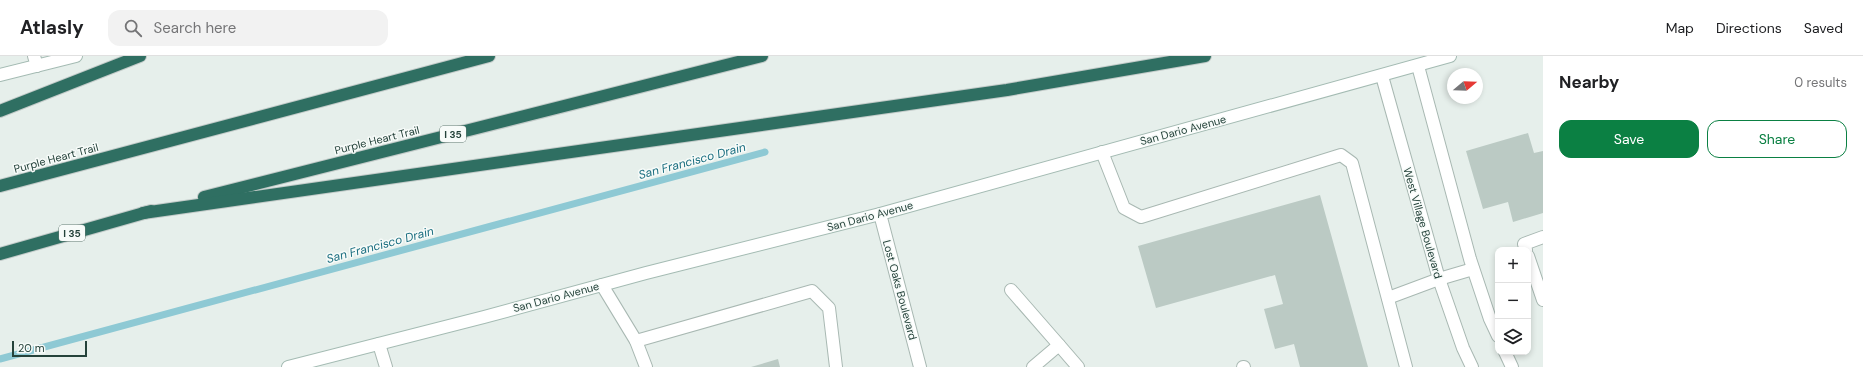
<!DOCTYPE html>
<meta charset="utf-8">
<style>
body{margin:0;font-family:"DM Sans",sans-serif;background:#f2f2f2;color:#202124}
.controls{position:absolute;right:12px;bottom:12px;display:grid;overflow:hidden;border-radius:8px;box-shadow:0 2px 6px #0003}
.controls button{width:36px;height:36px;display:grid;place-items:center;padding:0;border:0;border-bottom:1px solid #e0e0e0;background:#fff;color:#202124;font:20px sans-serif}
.compass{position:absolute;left:1447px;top:12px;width:36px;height:36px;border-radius:50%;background:#fff;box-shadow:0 2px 6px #0003;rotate:71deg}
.scale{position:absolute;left:12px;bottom:10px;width:75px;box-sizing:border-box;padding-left:4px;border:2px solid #24423a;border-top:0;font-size:11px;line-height:14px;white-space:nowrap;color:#24423a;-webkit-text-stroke:3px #f7fbf9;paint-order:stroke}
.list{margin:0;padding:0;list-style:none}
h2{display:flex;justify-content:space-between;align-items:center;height:52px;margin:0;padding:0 16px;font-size:17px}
h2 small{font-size:13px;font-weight:400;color:#757577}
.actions{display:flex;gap:8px;padding:12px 16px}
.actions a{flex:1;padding:9px 0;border:1px solid #0b8043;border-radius:12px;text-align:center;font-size:14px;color:#0b8043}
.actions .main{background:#0b8043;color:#fff}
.icon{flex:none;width:22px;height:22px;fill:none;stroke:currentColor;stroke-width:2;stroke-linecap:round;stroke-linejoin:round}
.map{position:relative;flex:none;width:1543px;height:311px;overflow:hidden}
header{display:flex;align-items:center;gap:24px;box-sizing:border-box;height:56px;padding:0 20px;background:#fff;border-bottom:1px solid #e0e0e0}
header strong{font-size:19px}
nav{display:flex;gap:22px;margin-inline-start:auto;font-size:14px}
.search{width:280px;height:36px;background:#f2f2f2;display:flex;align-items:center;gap:10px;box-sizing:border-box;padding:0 14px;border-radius:12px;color:#757577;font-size:15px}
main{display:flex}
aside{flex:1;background:#fff}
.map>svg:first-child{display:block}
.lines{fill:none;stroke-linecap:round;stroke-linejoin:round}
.stream{stroke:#8ec9d4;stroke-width:7}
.building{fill:#bbcac4}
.lane-casing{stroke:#a8b8b2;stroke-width:14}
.street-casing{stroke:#a8b8b2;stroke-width:14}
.secondary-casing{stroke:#a4bbb3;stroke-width:14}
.highway-casing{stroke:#c2cac8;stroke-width:14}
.lane{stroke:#fff;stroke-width:12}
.street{stroke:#fff;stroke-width:12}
.secondary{stroke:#fff;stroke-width:12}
.highway{stroke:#2f6f62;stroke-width:12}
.labels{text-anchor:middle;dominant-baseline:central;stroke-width:3;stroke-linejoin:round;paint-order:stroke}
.shield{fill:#f7fbf9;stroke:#637a73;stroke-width:1}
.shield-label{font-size:10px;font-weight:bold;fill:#24423a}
.street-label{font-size:11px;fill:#24423a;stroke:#f7fbf9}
.water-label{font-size:12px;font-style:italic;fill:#1c6f80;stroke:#f7fbf9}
</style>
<header>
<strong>Atlasly</strong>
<div class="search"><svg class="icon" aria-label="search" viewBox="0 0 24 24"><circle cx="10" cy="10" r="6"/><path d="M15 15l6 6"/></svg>Search here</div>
<nav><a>Map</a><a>Directions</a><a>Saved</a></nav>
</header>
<main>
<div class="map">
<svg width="1543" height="311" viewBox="0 0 1543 311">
<rect width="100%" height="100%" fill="#e6efeb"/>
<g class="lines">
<path class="stream" d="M0,303L765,96"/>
</g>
<g class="building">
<path d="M1528,77L1534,97L1543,95V157L1513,166L1508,146L1483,153L1466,95Z"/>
<path d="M1320,139L1368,311H1300L1294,288L1275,293L1264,253L1283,248L1275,219L1156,252L1138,190Z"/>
<path d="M778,303L780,311H751Z"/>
</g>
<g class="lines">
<g class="lane-casing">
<g id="lane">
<path d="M34,0L37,10"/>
<path d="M1102,96L1124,152L1141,161L1341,99L1352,107L1406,311"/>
<path d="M880,158L920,311"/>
<path d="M1526,194L1524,188L1543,181"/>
<path d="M1528,200L1543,244"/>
<path d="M602,229L636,285L646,311"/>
<path d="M1011,234L1059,289"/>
<path d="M1388,242L1439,223L1473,213"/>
<path d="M636,285L812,235L829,252L836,311"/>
<path d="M379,288L386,311"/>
<path d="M1033,311L1059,289L1078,311"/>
<path d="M1243,311H1244"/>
</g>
</g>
<g class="street-casing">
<g id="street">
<path d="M1418,10L1470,203L1490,263L1498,280"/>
<path d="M1382,20L1439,223L1463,292L1472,311"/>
<path d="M1505,296L1512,311"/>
</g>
</g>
<g class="secondary-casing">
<g id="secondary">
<path d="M0,19L76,0"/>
<path d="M288,311L484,261L646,217L880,158L1450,0"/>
</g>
</g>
<g class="highway-casing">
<g id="highway">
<path d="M0,55L140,0"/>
<path d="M0,130L489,0"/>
<path d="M204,141L762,0"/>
<path d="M143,157L1007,34L1205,0"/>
<path d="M0,198L151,155"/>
</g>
</g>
<use href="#lane" class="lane"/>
<use href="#street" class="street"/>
<use href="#secondary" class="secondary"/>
<use href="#highway" class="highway"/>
</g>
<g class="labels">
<g class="shield">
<rect x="440" y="70" width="26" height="16" rx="3"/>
<rect x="59" y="169" width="26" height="16" rx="3"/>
</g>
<g class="shield-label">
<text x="453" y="78">I 35</text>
<text x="72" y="177">I 35</text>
</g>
<g class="street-label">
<text transform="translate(1183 74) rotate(-15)">San Dario Avenue</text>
<text transform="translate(377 84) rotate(-14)">Purple Heart Trail</text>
<text transform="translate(56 102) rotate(-15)">Purple Heart Trail</text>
<text transform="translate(870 160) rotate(-15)">San Dario Avenue</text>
<text transform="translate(1423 167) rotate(74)">West Village Boulevard</text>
<text transform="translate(900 234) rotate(75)">Lost Oaks Boulevard</text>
<text transform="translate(556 241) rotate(-15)">San Dario Avenue</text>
</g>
<g class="water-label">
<text transform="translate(692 105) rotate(-15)">San Francisco Drain</text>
<text transform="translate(380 189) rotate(-15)">San Francisco Drain</text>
</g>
</g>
</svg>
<div class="controls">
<button>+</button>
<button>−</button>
<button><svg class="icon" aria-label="layers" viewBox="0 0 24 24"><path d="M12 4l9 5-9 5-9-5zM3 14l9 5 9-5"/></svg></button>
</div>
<svg class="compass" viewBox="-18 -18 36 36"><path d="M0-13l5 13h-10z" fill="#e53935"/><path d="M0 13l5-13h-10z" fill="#757577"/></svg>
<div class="scale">20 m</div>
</div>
<aside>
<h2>Nearby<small>0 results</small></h2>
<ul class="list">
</ul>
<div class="actions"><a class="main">Save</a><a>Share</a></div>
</aside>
</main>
